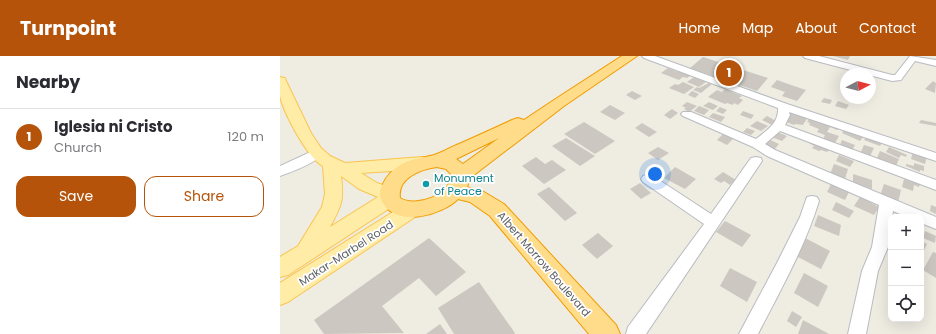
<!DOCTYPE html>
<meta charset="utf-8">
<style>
body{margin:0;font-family:Poppins,sans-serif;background:#f7f7f7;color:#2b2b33}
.controls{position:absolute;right:12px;bottom:12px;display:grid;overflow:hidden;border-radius:8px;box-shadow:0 4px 16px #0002}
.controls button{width:36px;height:36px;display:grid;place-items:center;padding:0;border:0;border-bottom:1px solid #e1e1e2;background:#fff;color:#2b2b33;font:20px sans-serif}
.compass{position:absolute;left:560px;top:12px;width:36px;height:36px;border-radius:50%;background:#fff;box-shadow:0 4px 16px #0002;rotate:83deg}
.you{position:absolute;left:375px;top:118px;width:14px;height:14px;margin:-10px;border:3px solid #fff;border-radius:50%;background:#1a73e8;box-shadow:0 0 0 6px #1a73e833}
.badge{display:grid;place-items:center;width:26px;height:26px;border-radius:50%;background:#b45309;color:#fff;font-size:13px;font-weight:700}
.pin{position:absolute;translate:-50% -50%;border:2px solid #fff;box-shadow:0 1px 4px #0006}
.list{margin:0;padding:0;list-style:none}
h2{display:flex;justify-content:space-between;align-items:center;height:52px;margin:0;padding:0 16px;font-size:17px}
h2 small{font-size:13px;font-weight:400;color:#7c7c81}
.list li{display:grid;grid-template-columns:26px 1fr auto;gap:12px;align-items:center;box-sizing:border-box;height:56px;padding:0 16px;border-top:1px solid #e1e1e2}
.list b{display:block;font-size:15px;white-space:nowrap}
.list p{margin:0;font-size:13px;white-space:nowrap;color:#7c7c81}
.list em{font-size:13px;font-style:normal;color:#7c7c81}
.actions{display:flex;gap:8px;padding:12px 16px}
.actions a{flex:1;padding:9px 0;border:1px solid #b45309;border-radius:12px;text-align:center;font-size:14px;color:#b45309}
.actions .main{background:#b45309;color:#fff}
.icon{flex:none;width:22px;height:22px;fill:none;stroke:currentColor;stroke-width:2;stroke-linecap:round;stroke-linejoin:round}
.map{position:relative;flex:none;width:656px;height:278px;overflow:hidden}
header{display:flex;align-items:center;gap:24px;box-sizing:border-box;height:56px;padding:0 20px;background:#b45309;color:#fff}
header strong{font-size:19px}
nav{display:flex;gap:22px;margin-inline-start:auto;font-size:14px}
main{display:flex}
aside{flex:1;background:#fff}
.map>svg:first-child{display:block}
.building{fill:#ccc8c1}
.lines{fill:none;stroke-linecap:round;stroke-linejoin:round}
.minor-casing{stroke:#b8bbc0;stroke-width:2}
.major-casing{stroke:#fbc44f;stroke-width:2}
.highway-casing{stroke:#f19c00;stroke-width:2}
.minor{fill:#fff;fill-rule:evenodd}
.major{fill:#ffeda7;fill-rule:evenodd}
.highway{fill:#ffdc89;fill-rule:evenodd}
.culture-dot{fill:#0f9aa8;stroke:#fff;stroke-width:1.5}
.labels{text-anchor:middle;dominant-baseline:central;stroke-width:3.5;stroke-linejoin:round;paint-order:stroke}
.culture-label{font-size:11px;fill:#0d838f;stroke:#fff;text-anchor:start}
.street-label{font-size:11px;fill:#5b5f64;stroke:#fff}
</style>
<header>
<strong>Turnpoint</strong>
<nav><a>Home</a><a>Map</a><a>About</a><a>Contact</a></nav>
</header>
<main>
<aside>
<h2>Nearby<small></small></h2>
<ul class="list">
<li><span class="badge">1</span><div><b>Iglesia ni Cristo</b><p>Church</p></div><em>120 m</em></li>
</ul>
<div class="actions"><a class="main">Save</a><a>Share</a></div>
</aside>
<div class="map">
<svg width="656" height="278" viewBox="0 0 656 278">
<rect width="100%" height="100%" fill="#efece2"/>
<g class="building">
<path d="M553,0H570L568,4Z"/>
<path d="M423,1L488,22L477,35L410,12Z"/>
<path d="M388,12L398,16L402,14L413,18L407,22L403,21L399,24L381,17Z"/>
<path d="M414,21L426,26L419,31L407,26Z"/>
<path d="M497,24L511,29L526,34L517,45L502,40L505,36L491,31Z"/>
<path d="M653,25L656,27L655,37L645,33Z"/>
<path d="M403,26L414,31L404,38L389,32L395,28L398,29Z"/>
<path d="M429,27L432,28L421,37L413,34L417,31L419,32Z"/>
<path d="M445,33L462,40L459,42L463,44L458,49L454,47L453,49L447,47L445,48L428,41L437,34L442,36Z"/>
<path d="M352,35L362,40L355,44L346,39Z"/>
<path d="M412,35L419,38L415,42L408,39Z"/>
<path d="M544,42L552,44L550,48L541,46Z"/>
<path d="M558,45L569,49L566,53L555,50Z"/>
<path d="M407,46L417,50L409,56L404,53L406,52L402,50Z"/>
<path d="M429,46L438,50L433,54L423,50Z"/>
<path d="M330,49L345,57L335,64L320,56Z"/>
<path d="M419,50L429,54L424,59L414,55Z"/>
<path d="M440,51L447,54L443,58L436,55Z"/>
<path d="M392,53L398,57L390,63L384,59Z"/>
<path d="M512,53L528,61L523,69L515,68L514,69L506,66V63Z"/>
<path d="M463,55L474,59L471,63L460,59Z"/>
<path d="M433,57L445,61L441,66L429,61Z"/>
<path d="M532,59L559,72L557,74L550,71L547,76L559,80L555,87L543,83L545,79L537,76L539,73L529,69L530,67L527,66Z"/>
<path d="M487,60L496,65L492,69L482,64Z"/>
<path d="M641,64L656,67V70L639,67Z"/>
<path d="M477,65L488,70L481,75L470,70Z"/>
<path d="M304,66L335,85L315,98L284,78Z"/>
<path d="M362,67L377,76L369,81L355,72Z"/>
<path d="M467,72L475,75L471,79L463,76Z"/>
<path d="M565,73L584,80L580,85L562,77Z"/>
<path d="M494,75L507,80L502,85L494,82Z"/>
<path d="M444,77L454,82L447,89L437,84Z"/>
<path d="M587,80L598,84L597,85L602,87L600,90L584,84Z"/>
<path d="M286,82L315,100L300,110L272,90Z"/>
<path d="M488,83L499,88L494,94L482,88Z"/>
<path d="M562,84L575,89L571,96L559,91Z"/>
<path d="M531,85L549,94L547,96L541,94L539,95L532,92L534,90L529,87Z"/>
<path d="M584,89L594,92L589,102L580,98Z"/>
<path d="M378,91L389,97L378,104L368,97Z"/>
<path d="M609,91L627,99L626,101L621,99L619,102L606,96Z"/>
<path d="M600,95L619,103L616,110L597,102Z"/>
<path d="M633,95L647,100L645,108L631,103Z"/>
<path d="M559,99L574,105L570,111L556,105Z"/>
<path d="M256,101L265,108L272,104L286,114L264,128L242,110Z"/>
<path d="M634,107L644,110V115L640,114V116L626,110V108L634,110Z"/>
<path d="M554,108L568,113L565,123L550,118Z"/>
<path d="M395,111L416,123L405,133L384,122Z"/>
<path d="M443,116L456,124L450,129L444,125L441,127L434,123Z"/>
<path d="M573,118L592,124V133L573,127Z"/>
<path d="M624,123L640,128L639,131L634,129L633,135L622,131Z"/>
<path d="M360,127L371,137L361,143L350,133Z"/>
<path d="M551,128L569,136L565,144L547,136Z"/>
<path d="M604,128L621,134L618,147L600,140Z"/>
<path d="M269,131L297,157L285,165L257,138Z"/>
<path d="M580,141L599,151L594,159L574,150Z"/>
<path d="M556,146L574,155L569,162L552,154Z"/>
<path d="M651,149L656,151V158L650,155Z"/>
<path d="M538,159L561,169L559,180L534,170Z"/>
<path d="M445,165L471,179L462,191L436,176Z"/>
<path d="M645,175L656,180L655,187L643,182Z"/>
<path d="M318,177L333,190L317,203L302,189Z"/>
<path d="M149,182L186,216L156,240L139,222L102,250L124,277L44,278L34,264Z"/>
<path d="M525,182L550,195L541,213L516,200Z"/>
<path d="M641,185L647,188L641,200Z"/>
<path d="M653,196L656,197V222L643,214Z"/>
<path d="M450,212L477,226L467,246L440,230Z"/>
<path d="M524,217L548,230L538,251L514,237Z"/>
<path d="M199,226L235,277L234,278H174L158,252Z"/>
<path d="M512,255L522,261L516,271L507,265Z"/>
<path d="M523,264L549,278H518Z"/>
<path d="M160,268L167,278H146Z"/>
</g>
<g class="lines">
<g class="minor-casing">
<g id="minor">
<path d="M362,0H375L507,48L656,97V105L509,56L510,59L505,69L656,124V134L500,75L485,88L495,94L656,161V173L641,167V161H627L613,155L608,191L598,215L586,278H568L582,215L592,191L599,149L487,100L473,91L403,60L401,58L403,56H411L476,83C487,74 499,67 498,52L364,2Z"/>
<path d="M523,0H539L612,19H615L630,0L656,4V10L635,5L621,24L612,25L525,2Z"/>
<path d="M37,93L41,94L43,97C37,107 11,116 0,120V110Z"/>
<path d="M476,101L481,102L482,105L366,278H346L348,271L424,168L363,126L361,123L363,120L368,118L373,120L431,158L471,102Z"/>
<path d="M532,140L537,141L539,145C525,191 500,235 478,278H459L497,207L520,161L527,141Z"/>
</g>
</g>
<g class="major-casing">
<g id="major">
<path d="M0,21L5,22L6,25L31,77L41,92L50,100L65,107L142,101L148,103L150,107L148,111L142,113L81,117L97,127L115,133L119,143L116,148L8,219L0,221V201L18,190L42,151L45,138L43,110C28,103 3,56 0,40C0,34 0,27 0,21ZM61,120L79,133L98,141L50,171C62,149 64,144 61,120Z"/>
<path d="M131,147L138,149L140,154L138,159L8,246L0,249V227L124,149Z"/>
</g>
</g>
<g class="highway-casing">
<path id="highway" d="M342,0H357L284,50L190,122L187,131L204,136L224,148L336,269L340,278H309L210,160L190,146L178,143C162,159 117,172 103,147C99,141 99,136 102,130C106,120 113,113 122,108C133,102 144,102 154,99C163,96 171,91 179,88C197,80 215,72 232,64L238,62L244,64L274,44ZM219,82L183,108L176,103ZM157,111L166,113L171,118C172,139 136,152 120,142C117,122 141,113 157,111Z"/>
</g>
<use href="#minor" class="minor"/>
<use href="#major" class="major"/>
<use href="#highway" class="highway"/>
</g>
<circle class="culture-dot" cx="146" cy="128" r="4"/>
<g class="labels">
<g class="culture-label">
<text x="154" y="122">Monument<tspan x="154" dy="13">of Peace</tspan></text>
</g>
<g class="street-label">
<text transform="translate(66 197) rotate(-33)">Makar-Marbel Road</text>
<text transform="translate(264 208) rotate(49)">Albert Morrow Boulevard</text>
</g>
</g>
</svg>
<div class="controls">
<button>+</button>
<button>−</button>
<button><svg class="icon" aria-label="locate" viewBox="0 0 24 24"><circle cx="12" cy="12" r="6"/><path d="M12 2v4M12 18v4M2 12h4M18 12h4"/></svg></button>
</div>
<svg class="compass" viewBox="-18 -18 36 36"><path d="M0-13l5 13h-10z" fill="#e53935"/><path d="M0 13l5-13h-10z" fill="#7c7c81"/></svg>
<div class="you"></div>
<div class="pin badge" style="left:449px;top:17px">1</div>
</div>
</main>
